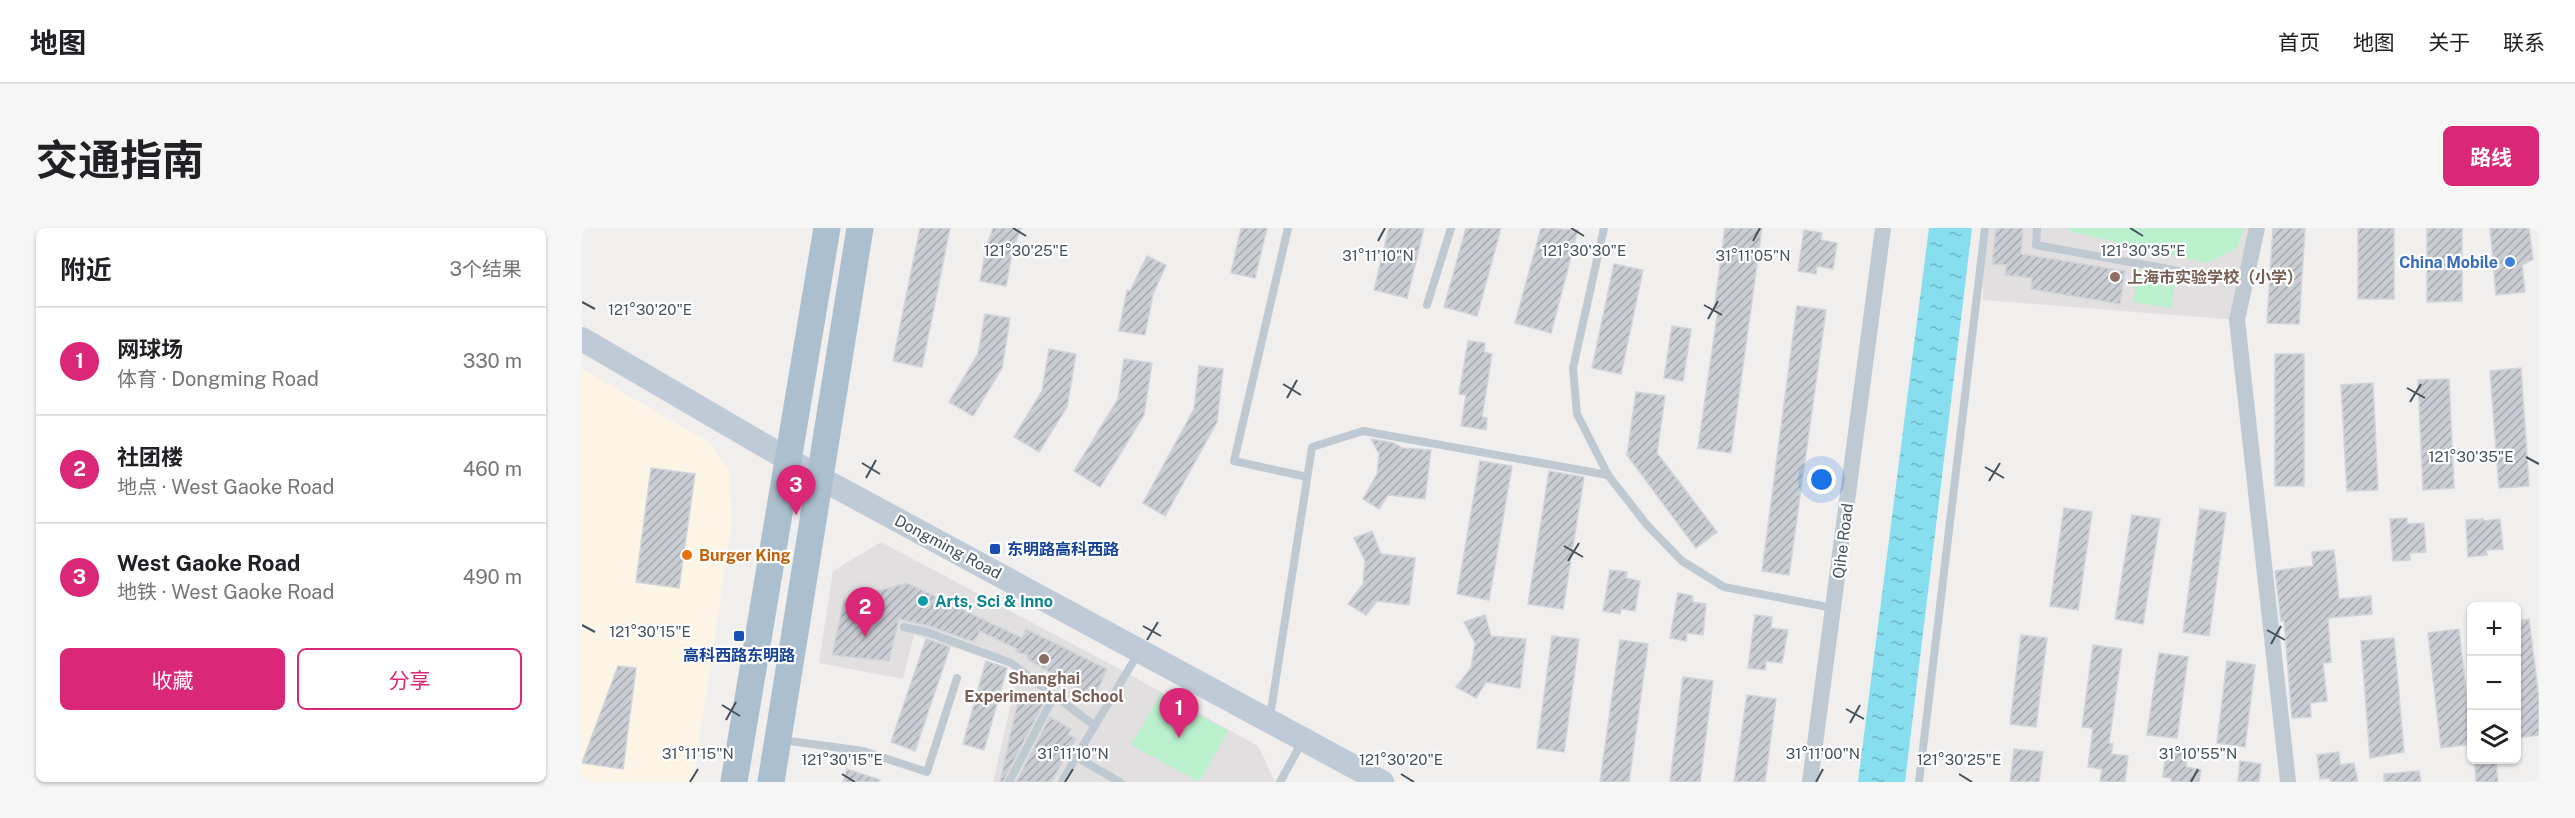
<!DOCTYPE html>
<html lang="zh">
<meta charset="utf-8">
<style>
body{margin:0;font-family:"Public Sans","Noto Sans SC",sans-serif;background:#f6f6f6;color:#202124}
.controls{position:absolute;right:18px;bottom:18px;display:grid;overflow:hidden;border-radius:9px;box-shadow:0 2px 4px #0004}
.controls button{width:54px;height:54px;display:grid;place-items:center;padding:0;border:0;border-bottom:2px solid #e0e0e0;background:#fff;color:#202124;font:30px sans-serif}
.you{position:absolute;left:1240px;top:252px;width:21px;height:21px;margin:-15px;border:4px solid #fff;border-radius:50%;background:#1a73e8;box-shadow:0 0 0 9px #1a73e833}
.badge{display:grid;place-items:center;width:39px;height:39px;border-radius:50%;background:#db2777;color:#fff;font-size:20px;font-weight:700}
.pin{position:absolute;translate:-50% -50px;filter:drop-shadow(0 2px 3px #0008)}
.pin::after{content:'';position:absolute;top:32px;width:21px;height:18px;background:inherit;clip-path:polygon(0 0,100% 0,50% 100%)}
.list{margin:0;padding:0;list-style:none}
h2{display:flex;justify-content:space-between;align-items:center;height:78px;margin:0;padding:0 24px;font-size:26px}
h2 small{font-size:20px;font-weight:400;color:#757577}
.list li{display:grid;grid-template-columns:39px 1fr auto;gap:18px;align-items:center;box-sizing:border-box;height:108px;padding:0 24px;border-top:2px solid #e0e0e0}
.list b{display:block;font-size:22px;white-space:nowrap}
.list p{margin:0;font-size:20px;white-space:nowrap;color:#757577}
.list em{font-size:20px;font-style:normal;color:#757577}
.actions{display:flex;gap:12px;padding:18px 24px}
.actions a{flex:1;padding:14px 0;border:2px solid #db2777;border-radius:9px;text-align:center;font-size:21px;color:#db2777}
.actions .main{background:#db2777;color:#fff}
.icon{flex:none;width:33px;height:33px;fill:none;stroke:currentColor;stroke-width:2;stroke-linecap:round;stroke-linejoin:round}
.map{position:relative;flex:none;width:1957px;height:554px;overflow:hidden;border-radius:9px}
header{display:flex;align-items:center;gap:36px;box-sizing:border-box;height:84px;padding:0 30px;background:#fff;border-bottom:2px solid #e0e0e0}
header strong{font-size:28px}
nav{display:flex;gap:33px;margin-inline-start:auto;font-size:21px}
.intro{display:flex;align-items:center;justify-content:space-between;box-sizing:border-box;height:144px;padding:0 36px}
h1{margin:0;font-size:42px}
.button{padding:15px 27px;border-radius:9px;background:#db2777;color:#fff;font-size:21px;font-weight:700}
main{display:flex;gap:36px;padding:0 36px}
aside{flex:1;background:#fff;border-radius:9px;box-shadow:0 2px 4px #0004}
.map>svg:first-child{display:block}
.commercial{fill:#fcf5e6}
.education{fill:#e2dfe0}
.park{fill:#baf0cc}
.water{fill:url(#water-ripples)}
.building{fill:url(#building-hatch);stroke:#d1d4da;stroke-width:1.5}
.lines{fill:none;stroke-linecap:round;stroke-linejoin:round}
.service{stroke:#bec9d1;stroke-width:8}
.minor{stroke:#bec9d1;stroke-width:16}
.secondary{stroke:#becad6;stroke-width:24}
.primary{stroke:#acbfce;stroke-width:27}
.ticks{fill:none;stroke:#45525c;stroke-width:2}
.shop-dot{fill:#3f7fe0;stroke:#fff;stroke-width:2}
.education-dot{fill:#8d6e63;stroke:#fff;stroke-width:2}
.transit-dot{fill:#1a4fb4;stroke:#fff;stroke-width:2}
.food-dot{fill:#e8710a;stroke:#fff;stroke-width:2}
.culture-dot{fill:#0f9aa8;stroke:#fff;stroke-width:2}
.labels{text-anchor:middle;dominant-baseline:central;stroke-width:4.5;stroke-linejoin:round;paint-order:stroke}
.shop-label{font-size:16px;font-weight:bold;fill:#366cbe;stroke:#fff;text-anchor:end}
.education-label{font-size:16px;font-weight:bold;fill:#785e54;stroke:#fff;text-anchor:start}
.street-label{font-size:16px;fill:#45525c;stroke:#fff}
.transit-label{font-size:16px;font-weight:bold;fill:#164399;stroke:#fff;text-anchor:start}
.food-label{font-size:16px;font-weight:bold;fill:#c56008;stroke:#fff;text-anchor:start}
.culture-label{font-size:16px;font-weight:bold;fill:#0d838f;stroke:#fff;text-anchor:start}
.ticks-label{font-size:15px;text-anchor:middle;fill:#45525c;stroke:#fff;stroke-width:4.5;stroke-linejoin:round;paint-order:stroke}
</style>
<header>
<strong>地图</strong>
<nav><a>首页</a><a>地图</a><a>关于</a><a>联系</a></nav>
</header>
<div class="intro"><h1>交通指南</h1><a class="button">路线</a></div>
<main>
<aside>
<h2>附近<small>3个结果</small></h2>
<ul class="list">
<li><span class="badge">1</span><div><b>网球场</b><p>体育 · Dongming Road</p></div><em>330 m</em></li>
<li><span class="badge">2</span><div><b>社团楼</b><p>地点 · West Gaoke Road</p></div><em>460 m</em></li>
<li><span class="badge">3</span><div><b>West Gaoke Road</b><p>地铁 · West Gaoke Road</p></div><em>490 m</em></li>
</ul>
<div class="actions"><a class="main">收藏</a><a>分享</a></div>
</aside>
<div class="map">
<svg width="1957" height="554" viewBox="0 0 1957 554">
<defs>
<pattern id="water-ripples" width="26" height="14" patternUnits="userSpaceOnUse" patternTransform="scale(1.5)"><rect width="26" height="14" fill="#86deee"/><path d="M2 4q2-2 4 0t4 0M15 11q2-2 4 0t4 0" fill="none" stroke="#6fb7c4"/></pattern>
<pattern id="building-hatch" width="6" height="6" patternUnits="userSpaceOnUse" patternTransform="scale(1.5)"><rect width="6" height="6" fill="#cacdd3"/><path d="M-1 1l2-2M0 6l6-6M5 7l2-2" fill="none" stroke="#a6a9ae"/></pattern>
</defs>
<rect width="100%" height="100%" fill="#f1eeee"/>
<path class="commercial" d="M0,141L128,215L147,242L149,299L111,554H0Z"/>
<g class="education">
<path d="M1407,0H1675L1655,92L1401,72V43Z"/>
<path d="M299,314L545,445L676,518L693,554H411L437,441L332,407L321,451L237,435L251,343Z"/>
</g>
<g class="park">
<path d="M1486,0H1661L1656,19L1625,35L1490,4Z"/>
<path d="M1557,42L1594,49L1589,80L1551,74Z"/>
<path d="M579,465L646,503L617,554L549,517Z"/>
</g>
<path class="water" d="M1347,0H1390L1323,554H1276Z"/>
<g class="building">
<path d="M338,0H368L340,139L311,133Z"/>
<path d="M411,0H439L430,25L424,58L398,53L404,20Z"/>
<path d="M659,0H685L673,50L649,45Z"/>
<path d="M807,0H842L825,70L792,62Z"/>
<path d="M884,0H919L895,88L862,79Z"/>
<path d="M959,0L996,2L969,105L933,95Z"/>
<path d="M1143,0H1180L1149,225L1116,220L1136,82H1132Z"/>
<path d="M1414,0H1441L1439,26L1543,43L1538,76L1449,61L1450,50L1423,47L1425,37L1410,36Z"/>
<path d="M1691,0H1723L1717,96L1685,95Z"/>
<rect x="1776" y="0" width="36" height="71"/>
<path d="M1845,0H1880V73L1845,74Z"/>
<path d="M1908,0H1947L1951,31L1940,37L1943,64L1914,67Z"/>
<path d="M1222,2L1240,5L1239,12L1255,15L1251,41L1235,38L1234,46L1216,43Z"/>
<path d="M565,28L584,37L571,66L563,107L537,103L545,62L548,63Z"/>
<path d="M1032,36L1061,42L1039,146L1010,140Z"/>
<path d="M1215,78L1244,82L1207,347L1180,343Z"/>
<path d="M403,86L428,90L420,140L391,188L367,174L396,126Z"/>
<path d="M1090,98L1109,101L1101,153L1082,150Z"/>
<path d="M886,113L903,115L902,124L910,126L900,189L905,190L904,202L879,198L884,167L877,166Z"/>
<path d="M467,121L494,126L485,179L457,224L432,209L460,163Z"/>
<rect x="1693" y="126" width="29" height="132"/>
<path d="M542,131L570,135L562,187L518,259L492,243L536,171Z"/>
<path d="M617,138L641,141L635,194L583,288L561,275L612,181Z"/>
<path d="M1939,140L1947,258L1917,260L1908,143Z"/>
<path d="M1867,151L1872,260L1841,262L1836,152Z"/>
<path d="M1791,155L1796,262L1765,263L1759,157Z"/>
<path d="M1054,164L1083,168L1075,225L1135,304L1114,320L1045,227Z"/>
<path d="M789,211L812,215L820,220L849,222L843,271L806,267L797,281L781,271L795,246L797,226Z"/>
<path d="M898,233L930,238L907,372L875,366Z"/>
<path d="M69,240L113,246L97,360L54,354Z"/>
<path d="M967,243L1002,249L981,381L946,376Z"/>
<path d="M1482,280L1510,284L1496,382L1468,378Z"/>
<path d="M1618,281L1644,285L1627,408L1601,404Z"/>
<path d="M1550,287L1578,291L1561,396L1533,391Z"/>
<path d="M1825,290V296L1842,295L1844,324L1828,325V332L1811,333L1808,291Z"/>
<path d="M1901,291V293L1918,291L1921,321L1904,322L1905,327L1886,329L1884,292Z"/>
<path d="M790,303L799,326L833,330L827,377L795,373L784,387L766,376L781,356L783,333L772,310Z"/>
<path d="M1752,322L1757,371L1789,368L1790,386L1746,390L1749,434L1741,435L1745,473L1728,475L1729,489L1710,490L1702,393H1699L1693,343L1731,338L1730,324Z"/>
<path d="M1028,342L1045,344L1044,350L1058,353L1053,383L1039,381L1038,386L1021,383Z"/>
<path d="M325,355L440,410L444,401L525,441L512,470L445,431L446,427L434,424L435,421L398,403L392,414L347,398L317,391L307,433L250,427L262,372Z"/>
<path d="M1096,365L1111,368L1110,374L1124,376L1121,407L1105,405L1104,413L1088,410Z"/>
<path d="M903,387L909,408L944,411L938,460L904,454L894,470L874,459L889,440L893,415L882,394Z"/>
<path d="M1173,387L1190,389L1189,400L1206,402L1200,435L1184,433L1183,442L1166,440Z"/>
<path d="M1947,391L1957,471V507L1935,510V393Z"/>
<path d="M1877,401L1890,516L1859,520L1846,405Z"/>
<path d="M1439,407L1465,410L1454,499L1428,496Z"/>
<path d="M970,408L997,411L982,524L955,520Z"/>
<path d="M1812,410L1822,524L1788,530L1779,413Z"/>
<path d="M344,411L368,419L333,523L309,514Z"/>
<path d="M1038,412L1066,416L1047,554H1018Z"/>
<path d="M1511,417L1540,421L1527,515L1531,516L1529,526L1546,528L1543,554H1518L1520,541L1506,539L1511,500L1500,499Z"/>
<path d="M1577,425L1606,429L1595,510L1565,507Z"/>
<path d="M404,433L425,440L402,522L381,516Z"/>
<path d="M1645,433L1673,437L1663,519L1635,515Z"/>
<path d="M36,438L54,440L41,541L0,535Z"/>
<path d="M1101,449L1131,453L1118,554H1088Z"/>
<path d="M438,463L461,476L421,554H418Z"/>
<path d="M1165,467L1194,471L1183,554H1152Z"/>
<path d="M468,489L489,501L486,506L494,511L469,554H434Z"/>
<path d="M1432,521L1461,524L1457,554H1428Z"/>
<path d="M1584,522L1605,525L1604,539L1619,542L1617,554H1589L1590,550L1581,549Z"/>
<path d="M1757,524L1758,537L1772,535L1776,554H1748V550L1738,551L1735,527Z"/>
<path d="M1658,533L1679,536L1677,554H1656Z"/>
<path d="M1914,535L1916,554H1894L1893,537Z"/>
<path d="M265,541L298,552L297,554H261Z"/>
<path d="M1837,543L1839,554H1802V546Z"/>
</g>
<g class="lines">
<g class="service">
<path d="M706,0L652,233L725,249"/>
<path d="M1022,0L991,140L995,186L1026,247L1065,297L1100,333L1142,359L1251,380"/>
<path d="M1455,0L1454,17L1663,55"/>
<path d="M845,77L869,0"/>
<path d="M322,399L345,404L429,435L513,498"/>
<path d="M688,489L730,219L781,203L1026,247"/>
<path d="M200,512L281,523L345,544L375,450"/>
<path d="M494,529L557,424"/>
<path d="M427,554L472,468"/>
<path d="M480,554L494,529L538,554"/>
<path d="M698,554L720,514"/>
<path d="M1337,554L1403,0"/>
</g>
<g class="minor">
<path d="M1675,0L1655,92L1706,554"/>
<path d="M1228,554L1301,0"/>
</g>
<path class="secondary" d="M0,111L238,250L800,554"/>
<g class="primary">
<path d="M152,554L245,0"/>
<path d="M189,554L278,0"/>
</g>
</g>
<path class="ticks" d="M431,0L444,8M989,0L1002,8M1548,0L1561,8M796,13L803,0M1171,13L1178,0M0,74L13,81M1122,77L1140,87M1126,91L1136,73M701,156L719,167M1825,160L1843,170M705,170L715,152M1828,174L1839,156M1944,229L1957,236M280,235L298,246M1403,239L1422,250M284,250L294,232M1407,253L1418,235M982,318L1001,329M986,333L997,315M0,397L13,404M561,398L579,408M1685,402L1703,412M565,412L576,394M1689,416L1699,398M140,477L158,488M1264,481L1282,491M144,492L154,474M1268,495L1278,477M260,546L273,554M819,546L832,554M1377,546L1390,554M108,554L116,541M483,554L491,541M1234,554L1241,541M1609,554L1616,541"/>
<circle class="shop-dot" cx="1928" cy="34" r="6"/>
<g class="education-dot">
<circle cx="1533" cy="49" r="6"/>
<circle cx="462" cy="431" r="6"/>
</g>
<g class="transit-dot">
<rect x="407" y="315" width="12" height="12" rx="3"/>
<rect x="151" y="402" width="12" height="12" rx="3"/>
</g>
<circle class="food-dot" cx="105" cy="327" r="6"/>
<circle class="culture-dot" cx="341" cy="373" r="6"/>
<g class="labels">
<g class="shop-label">
<text x="1916" y="34">China Mobile</text>
</g>
<g class="education-label">
<text x="1545" y="49">上海市实验学校（小学）</text>
<text x="462" y="450" text-anchor="middle">Shanghai<tspan x="462" dy="18">Experimental School</tspan></text>
</g>
<g class="street-label">
<text transform="translate(1261 313) rotate(-83)">Qihe Road</text>
<text transform="translate(366 319) rotate(28)">Dongming Road</text>
</g>
<g class="transit-label">
<text x="425" y="321">东明路高科西路</text>
<text x="157" y="427" text-anchor="middle">高科西路东明路</text>
</g>
<g class="food-label">
<text x="117" y="327">Burger King</text>
</g>
<g class="culture-label">
<text x="353" y="373">Arts, Sci &amp; Inno</text>
</g>
</g>
<g class="ticks-label">
<text x="444" y="28">121°30'25"E</text>
<text x="1002" y="28">121°30'30"E</text>
<text x="1561" y="28">121°30'35"E</text>
<text x="796" y="33">31°11'10"N</text>
<text x="1171" y="33">31°11'05"N</text>
<text x="68" y="87">121°30'20"E</text>
<text x="1889" y="234">121°30'35"E</text>
<text x="68" y="409">121°30'15"E</text>
<text x="116" y="531">31°11'15"N</text>
<text x="491" y="531">31°11'10"N</text>
<text x="1241" y="531">31°11'00"N</text>
<text x="1616" y="531">31°10'55"N</text>
<text x="260" y="537">121°30'15"E</text>
<text x="819" y="537">121°30'20"E</text>
<text x="1377" y="537">121°30'25"E</text>
</g>
</svg>
<div class="controls">
<button>+</button>
<button>−</button>
<button><svg class="icon" aria-label="layers" viewBox="0 0 24 24"><path d="M12 4l9 5-9 5-9-5zM3 14l9 5 9-5"/></svg></button>
</div>
<div class="you"></div>
<div class="pin badge" style="left:597px;top:510px">1</div>
<div class="pin badge" style="left:283px;top:409px">2</div>
<div class="pin badge" style="left:214px;top:287px">3</div>
</div>
</main>
